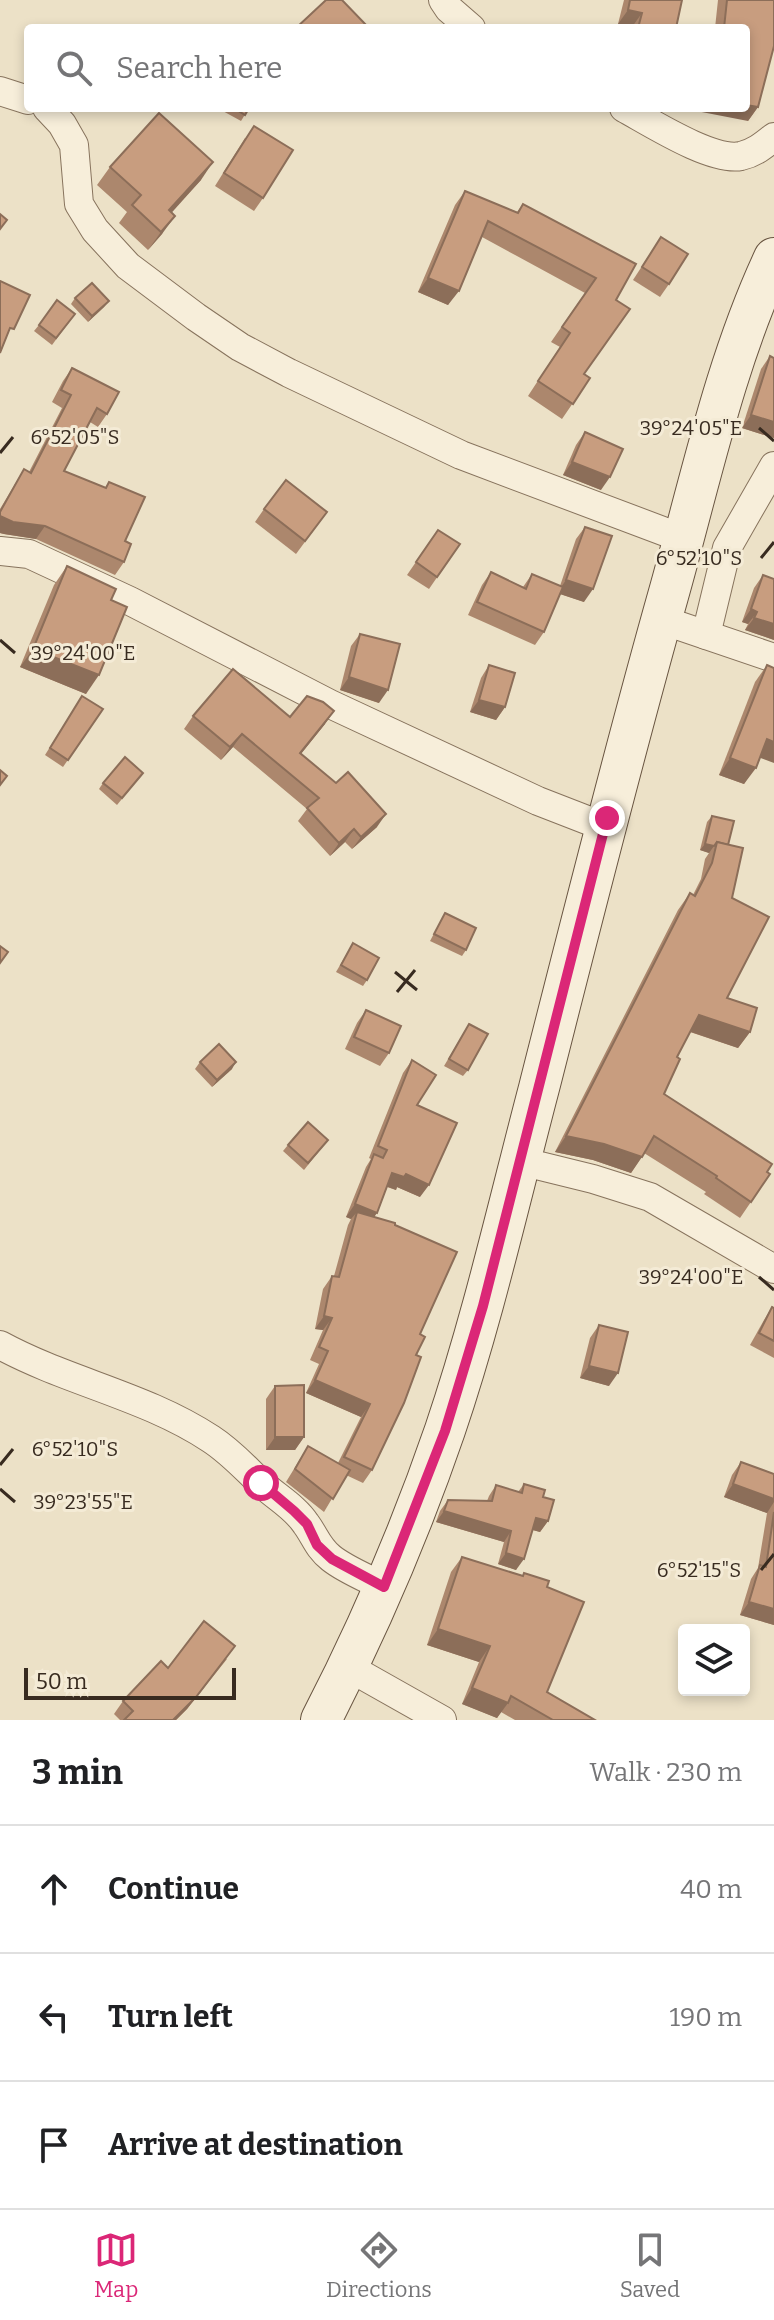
<!DOCTYPE html>
<meta charset="utf-8">
<style>
body{margin:0;font-family:Bitter,serif;background:#f2f2f2;color:#202124}
.controls{position:absolute;right:24px;bottom:24px;display:grid;overflow:hidden;border-radius:8px;box-shadow:0 4px 12px #0003}
.controls button{width:72px;height:72px;display:grid;place-items:center;padding:0;border:0;border-bottom:2px solid #e0e0e0;background:#fff;color:#202124;font:40px sans-serif}
.scale{position:absolute;left:24px;bottom:20px;width:212px;box-sizing:border-box;padding-left:8px;border:4px solid #382b20;border-top:0;font-size:22px;line-height:28px;white-space:nowrap;color:#382b20;-webkit-text-stroke:6px #f4ebd6;paint-order:stroke}
.stop{position:absolute;width:24px;height:24px;margin:-18px;border:6px solid #db2777;border-radius:50%;background:#fff}
.stop.end{background:#db2777;border-color:#fff;box-shadow:0 2px 8px #0008}
.list{margin:0;padding:0;list-style:none}
h2{display:flex;justify-content:space-between;align-items:center;height:104px;margin:0;padding:0 32px;font-size:34px}
h2 small{font-size:26px;font-weight:400;color:#757577}
.list li{display:grid;grid-template-columns:52px 1fr auto;gap:24px;align-items:center;box-sizing:border-box;height:128px;padding:0 32px;border-top:2px solid #e0e0e0}
.list b{display:block;font-size:30px;white-space:nowrap}
.list em{font-size:26px;font-style:normal;color:#757577}
.icon{flex:none;width:44px;height:44px;fill:none;stroke:currentColor;stroke-width:2;stroke-linecap:round;stroke-linejoin:round}
.map{position:relative;flex:none;width:774px;height:1720px;overflow:hidden}
.search{position:absolute;background:#fff;box-shadow:0 4px 12px #0003;left:24px;right:24px;top:24px;height:88px;display:flex;align-items:center;gap:20px;box-sizing:border-box;padding:0 28px;border-radius:8px;color:#757577;font-size:30px}
.sheet{height:488px;background:#fff}
nav{display:flex;justify-content:space-around;align-items:center;box-sizing:border-box;height:112px;border-top:2px solid #e0e0e0;background:#fff;font-size:22px;color:#757577}
nav a{display:grid;justify-items:center;gap:4px}
nav .on{color:#db2777}
.map>svg:first-child{display:block}
.lines{fill:none;stroke-linecap:round;stroke-linejoin:round}
.minor-casing{stroke:#87735d;stroke-width:30}
.secondary-casing{stroke:#685440;stroke-width:42}
.minor{stroke:#f7eeda;stroke-width:28}
.secondary{stroke:#f7eeda;stroke-width:40}
.wall{fill:#ac876d}
.shaded-wall{fill:#8c6e59}
.building{fill:#c89d7f;stroke:#8c6e59;stroke-width:2}
.route{stroke:#db2777;stroke-width:10}
.ticks{fill:none;stroke:#382b20;stroke-width:3}
.ticks-label{font-size:20px;text-anchor:middle;fill:#382b20;stroke:#f4ebd6;stroke-width:6;stroke-linejoin:round;paint-order:stroke}
</style>
<div class="map">
<svg width="774" height="1720" viewBox="0 0 774 1720">
<rect width="100%" height="100%" fill="#ece1c7"/>
<g class="lines">
<g class="minor-casing">
<g id="minor">
<path d="M443,0L449,9L471,28"/>
<path d="M0,91L28,100"/>
<path d="M47,108L62,124L74,145L79,204L95,230L128,266L196,317L240,347L289,373L461,455L684,539"/>
<path d="M624,108C650,122 712,162 741,156C754,153 763,146 774,137"/>
<path d="M0,551L29,554L130,601L330,704L538,801L605,827"/>
<path d="M662,620L774,658"/>
<path d="M706,635L727,548L774,466"/>
<path d="M520,1161L593,1179L650,1197L774,1269"/>
<path d="M0,1345C68,1382 146,1396 211,1439C231,1452 245,1468 261,1483C276,1497 295,1507 306,1524C315,1536 318,1548 331,1558C346,1570 367,1578 384,1587"/>
<path d="M348,1667L442,1720"/>
</g>
</g>
<g class="secondary-casing">
<path id="secondary" d="M321,1720C369,1627 411,1529 445,1430C483,1318 509,1202 539,1088C581,923 622,759 668,596C700,483 724,365 774,258"/>
</g>
<use href="#minor" class="minor"/>
<use href="#secondary" class="secondary"/>
</g>
<g class="wall">
<path d="M624,0H682L676,28H632L618,24Z"/>
<path d="M718,0H774L758,107L748,121L746,28H715Z"/>
<path d="M222,108H249L241,121L221,110Z"/>
<path d="M245,138L263,198L254,211L215,186Z"/>
<path d="M110,167L201,180L171,212L162,234L148,250L119,223L127,212L97,185Z"/>
<path d="M465,191L517,212L523,204L616,300L584,374L590,378L562,419L528,396L560,347L551,342L585,293L482,237L448,305L418,292L455,205Z"/>
<path d="M661,237L669,284L660,297L633,280Z"/>
<path d="M75,298L109,301L104,307L88,322L71,304Z"/>
<path d="M75,314L52,345L34,331L39,325Z"/>
<path d="M770,356L774,438L742,428L761,369Z"/>
<path d="M72,368L107,414L98,427L90,422L64,471L105,488L109,482L125,541L124,562L115,575L36,539L4,534L0,533V509L24,469L29,472L62,408L52,402L63,381Z"/>
<path d="M585,432L601,490L563,475L576,445Z"/>
<path d="M264,509L327,512L296,554L255,522Z"/>
<path d="M585,527L584,602L560,594L544,632L535,645L468,615L482,585L491,572L523,587L532,574L560,586L576,539Z"/>
<path d="M438,530L460,544L429,589L407,575Z"/>
<path d="M67,566L111,600L86,694L20,667L54,585Z"/>
<path d="M763,575L774,640L745,630L748,624L742,622L754,588Z"/>
<path d="M360,634L379,703L340,690L351,646Z"/>
<path d="M489,665L505,707L496,720L470,712L481,678Z"/>
<path d="M767,665L760,758L744,784L719,775L755,682Z"/>
<path d="M82,696L103,709L63,767L45,755Z"/>
<path d="M193,716L290,717L325,724L301,754L377,827L352,849L345,842L330,856L298,821L307,809L233,747L221,760L184,729Z"/>
<path d="M138,779L117,805L99,789L103,783Z"/>
<path d="M712,816L728,845L732,898L727,998L750,1032L738,1048L690,1032L677,1057L664,1094L770,1174L740,1218L704,1194L706,1192L644,1153L631,1173L593,1160L555,1152L678,910L690,893L693,895L701,879L705,859L709,853L700,850L707,822Z"/>
<path d="M445,913L466,950L462,956L430,941Z"/>
<path d="M353,943L367,980L363,986L336,972Z"/>
<path d="M366,1010L389,1053L380,1066L345,1049L357,1023Z"/>
<path d="M469,1024L468,1070L463,1076L444,1066Z"/>
<path d="M412,1060L417,1105L420,1197L397,1187L396,1190L387,1187L374,1217L395,1225L420,1334L416,1355L372,1470L363,1483L346,1475L324,1512L286,1482L308,1446L338,1463L361,1417L306,1393L319,1364L310,1360L323,1330L315,1329L323,1289L332,1276H334L348,1225L351,1219L346,1217L366,1167L371,1159L369,1158L403,1073Z"/>
<path d="M200,1062L232,1069L212,1087L195,1069Z"/>
<path d="M328,1140L304,1170L283,1151L288,1145Z"/>
<path d="M772,1307L774,1308V1358L750,1345L764,1320Z"/>
<path d="M599,1325L609,1386L580,1378L590,1338Z"/>
<path d="M275,1386L304,1437L295,1450H266V1399Z"/>
<path d="M741,1462L774,1474V1625L740,1615L751,1579L758,1568L767,1513L724,1497L732,1475Z"/>
<path d="M524,1484L543,1497L548,1521L540,1532L533,1530L516,1570L498,1564L504,1542L436,1522L440,1511L448,1500L487,1501L489,1496L496,1485L518,1492Z"/>
<path d="M462,1557L522,1576L524,1573L547,1587V1692L595,1720H515L501,1712L497,1718L462,1704L479,1662L427,1645L451,1572Z"/>
<path d="M227,1659L187,1709L176,1720H120L114,1714L123,1701L168,1668Z"/>
</g>
<g class="shaded-wall">
<path d="M628,10L642,13L632,27L618,24Z"/>
<path d="M746,105L758,107L748,121L681,108H746Z"/>
<path d="M213,162L201,180L157,229L169,210Z"/>
<path d="M175,216L162,234L148,250L161,232Z"/>
<path d="M428,278L459,291L448,305L418,292Z"/>
<path d="M109,301L104,307L88,322L92,316Z"/>
<path d="M751,415L774,422V438L742,428Z"/>
<path d="M572,462L610,477L601,490L563,475Z"/>
<path d="M0,516L45,526L36,539L4,534L0,533Z"/>
<path d="M566,580L593,589L584,602L557,593Z"/>
<path d="M751,609L757,612L748,624L742,622Z"/>
<path d="M754,618L774,624V640L745,630Z"/>
<path d="M33,649L99,675L86,694L20,667Z"/>
<path d="M349,677L388,690L379,703L340,690Z"/>
<path d="M479,700L505,707L496,720L470,712Z"/>
<path d="M334,711L325,724L291,766L300,753Z"/>
<path d="M242,734L233,747L221,760L230,747Z"/>
<path d="M767,739L774,742V763L755,756Z"/>
<path d="M730,758L756,768L744,784L719,775Z"/>
<path d="M386,814L377,827L352,849L361,837Z"/>
<path d="M354,829L345,842L330,856L339,843Z"/>
<path d="M705,844L714,846L709,853L700,850Z"/>
<path d="M699,1015L750,1032L738,1048L688,1031Z"/>
<path d="M236,1062L232,1069L212,1087L217,1080Z"/>
<path d="M566,1136L604,1144L642,1157L631,1173L593,1160L555,1152Z"/>
<path d="M392,1173L406,1174L429,1185L420,1197L397,1187L396,1190L383,1185Z"/>
<path d="M355,1204L377,1213L368,1226L357,1212L351,1219L346,1217Z"/>
<path d="M324,1316L332,1318L323,1330L315,1329Z"/>
<path d="M589,1366L618,1373L609,1386L580,1378Z"/>
<path d="M315,1380L370,1404L361,1417L306,1393Z"/>
<path d="M275,1437H304L295,1450H266Z"/>
<path d="M733,1484L774,1499V1502L767,1513L724,1497Z"/>
<path d="M444,1511L511,1531L504,1542L436,1522Z"/>
<path d="M536,1518L548,1521L540,1532L529,1529Z"/>
<path d="M506,1553L524,1559L516,1570L498,1564Z"/>
<path d="M749,1602L774,1609V1625L740,1615Z"/>
<path d="M438,1629L490,1646L479,1662L427,1645Z"/>
<path d="M235,1646L187,1709L176,1720H173Z"/>
<path d="M472,1688L508,1703L497,1718L462,1704Z"/>
</g>
<g class="building">
<path d="M326,0H342L369,28H296Z"/>
<path d="M630,0H682L676,28H638L642,13L628,10Z"/>
<path d="M727,0H774V46L758,107L746,105V28H724Z"/>
<path d="M234,108H249L245,115Z"/>
<path d="M159,113L213,162L169,210L175,216L161,232L132,205L141,195L110,167Z"/>
<path d="M254,126L293,150L263,198L224,173Z"/>
<path d="M465,191L518,213L523,204L636,264L616,300L630,309L584,374L590,378L573,404L538,381L570,333L562,327L596,278L488,221L459,291L428,278Z"/>
<path d="M0,214L7,220L0,229Z"/>
<path d="M661,237L688,254L669,284L642,267Z"/>
<path d="M0,281L30,295L14,329L10,328L0,353Z"/>
<path d="M92,283L109,301L92,316L75,298Z"/>
<path d="M57,300L75,314L56,338L39,325Z"/>
<path d="M770,356L774,358V422L751,415Z"/>
<path d="M72,368L119,392L107,414L97,408L64,471L106,488L109,482L145,497L125,541L131,544L124,562L45,526L13,522L0,516V512L24,469L31,473L71,395L61,390Z"/>
<path d="M585,432L623,449L610,477L572,462Z"/>
<path d="M286,480L327,512L305,541L264,509Z"/>
<path d="M585,527L612,536L593,589L566,580Z"/>
<path d="M438,530L460,544L437,577L416,562Z"/>
<path d="M67,566L116,589L111,600L127,607L99,675L33,649Z"/>
<path d="M491,572L526,589L532,574L563,587L544,632L477,602Z"/>
<path d="M763,575L774,579V624L754,618L757,612L751,609Z"/>
<path d="M360,634L400,644L388,690L349,677Z"/>
<path d="M489,665L515,673L505,707L479,700Z"/>
<path d="M767,665L774,668V742L767,739L756,768L730,758Z"/>
<path d="M233,669L290,717L307,696L323,702L334,711L300,753L336,783L348,772L386,814L361,837L354,829L339,843L307,808L319,798L242,734L230,747L193,716Z"/>
<path d="M82,696L103,709L68,760L50,748Z"/>
<path d="M125,757L143,773L122,798L103,783Z"/>
<path d="M0,770L7,776L0,785Z"/>
<path d="M712,816L734,821L728,845L717,842L714,846L705,844Z"/>
<path d="M717,842L743,848L732,898L769,917L727,998L757,1008L750,1032L699,1015L677,1057L680,1059L664,1094L772,1164L767,1172L770,1174L751,1202L716,1178L717,1176L654,1136L642,1157L604,1144L566,1136L690,893L695,896L712,863Z"/>
<path d="M445,913L476,928L466,950L434,934Z"/>
<path d="M353,943L379,958L367,980L341,965Z"/>
<path d="M0,946L8,952L0,963Z"/>
<path d="M366,1010L401,1026L389,1053L354,1037Z"/>
<path d="M469,1024L488,1034L468,1070L449,1059Z"/>
<path d="M219,1044L236,1062L217,1080L200,1062Z"/>
<path d="M412,1060L436,1075L417,1105L457,1123L429,1185L406,1174L404,1177L392,1173L377,1213L355,1204L374,1154L383,1158L387,1150L378,1146Z"/>
<path d="M308,1122L328,1140L308,1163L288,1145Z"/>
<path d="M357,1212L395,1223V1225L457,1252L420,1334L425,1337L416,1355L421,1357L404,1403L372,1470L344,1457L370,1404L315,1380L328,1351L319,1347L332,1318L324,1316L332,1276L339,1277Z"/>
<path d="M772,1307L774,1308V1341L759,1333Z"/>
<path d="M599,1325L628,1332L618,1373L589,1366Z"/>
<path d="M304,1385V1437H275V1386Z"/>
<path d="M308,1446L350,1470L333,1499L295,1469Z"/>
<path d="M741,1462L774,1474V1499L733,1484Z"/>
<path d="M524,1484L545,1490L543,1497L554,1500L548,1521L536,1518L524,1559L506,1553L511,1531L444,1511L448,1500L492,1501L496,1485L522,1493Z"/>
<path d="M774,1512V1609L749,1602L760,1565L766,1567Z"/>
<path d="M462,1557L523,1576L524,1573L549,1581L547,1587L584,1602L547,1692L595,1720H553L511,1696L508,1703L472,1688L490,1646L438,1629Z"/>
<path d="M204,1621L235,1646L196,1697L173,1720H124L133,1711L123,1701L161,1661L168,1668Z"/>
</g>
<g class="lines">
<path class="route" d="M261,1483L294,1511L307,1524L317,1545L332,1559L384,1587L445,1431L483,1306L607,818"/>
</g>
<path class="ticks" d="M759,428L774,441M0,453L13,437M761,558L774,542M0,640L15,653M395,972L417,990M397,992L415,970M759,1277L774,1290M0,1465L13,1449M0,1489L15,1502M761,1570L774,1554"/>
<g class="ticks-label">
<text x="691" y="435">39°24'05"E</text>
<text x="75" y="444">6°52'05"S</text>
<text x="699" y="565">6°52'10"S</text>
<text x="83" y="660">39°24'00"E</text>
<text x="691" y="1284">39°24'00"E</text>
<text x="75" y="1456">6°52'10"S</text>
<text x="83" y="1509">39°23'55"E</text>
<text x="699" y="1577">6°52'15"S</text>
</g>
</svg>
<div class="controls">
<button><svg class="icon" aria-label="layers" viewBox="0 0 24 24"><path d="M12 4l9 5-9 5-9-5zM3 14l9 5 9-5"/></svg></button>
</div>
<div class="scale">50 m</div>
<div class="stop" style="left:261px;top:1483px"></div>
<div class="stop end" style="left:607px;top:818px"></div>
<div class="search"><svg class="icon" aria-label="search" viewBox="0 0 24 24"><circle cx="10" cy="10" r="6"/><path d="M15 15l6 6"/></svg>Search here</div>
</div>
<section class="sheet">
<h2>3 min<small>Walk · 230 m</small></h2>
<ul class="list">
<li><svg class="icon" aria-label="ahead" viewBox="0 0 24 24"><path d="M12 20V5M6 11l6-6 6 6"/></svg><div><b>Continue</b></div><em>40 m</em></li>
<li><svg class="icon" aria-label="left" viewBox="0 0 24 24"><path d="M17 20v-9H6M10 6l-5 5 5 5"/></svg><div><b>Turn left</b></div><em>190 m</em></li>
<li><svg class="icon" aria-label="arrive" viewBox="0 0 24 24"><path d="M6 21V4h12l-3 4 3 4H6"/></svg><div><b>Arrive at destination</b></div></li>
</ul>
</section>
<nav>
<a class="on"><svg class="icon" aria-label="map" viewBox="0 0 24 24"><path d="M3 6l6-2 6 2 6-2v14l-6 2-6-2-6 2zM9 4v14M15 6v14"/></svg>Map</a>
<a><svg class="icon" aria-label="directions" viewBox="0 0 24 24"><path d="M12 3l9 9-9 9-9-9zM9 14v-3h6M13 9l2 2-2 2"/></svg>Directions</a>
<a><svg class="icon" aria-label="saved" viewBox="0 0 24 24"><path d="M7 4h10v16l-5-4-5 4z"/></svg>Saved</a>
</nav>
